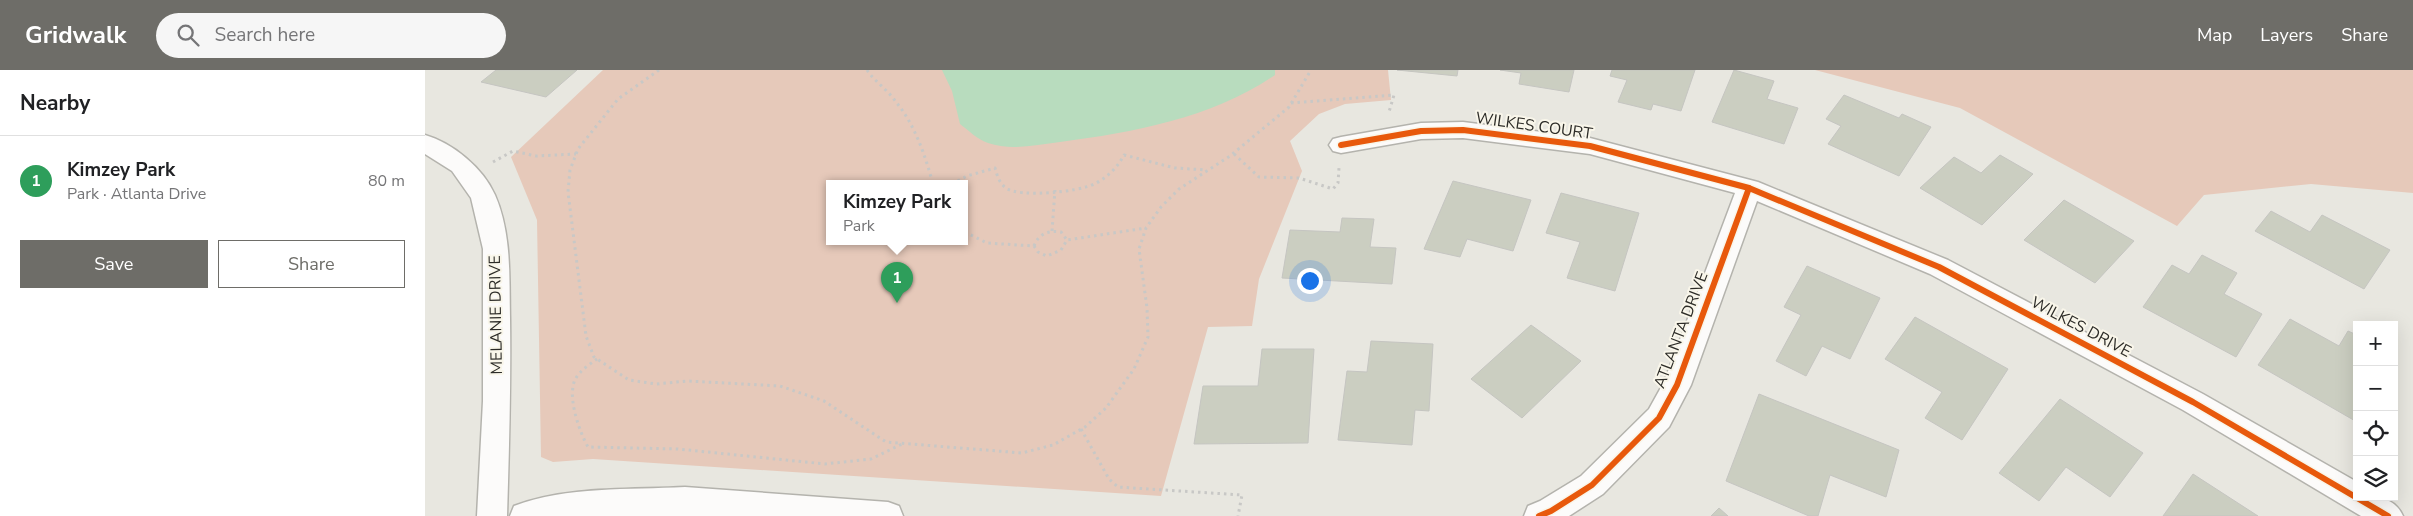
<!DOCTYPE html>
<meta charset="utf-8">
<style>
body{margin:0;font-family:"Nunito Sans",sans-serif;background:#f6f6f6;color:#202124}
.controls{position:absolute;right:15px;bottom:15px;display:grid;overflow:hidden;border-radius:0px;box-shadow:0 5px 20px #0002}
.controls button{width:45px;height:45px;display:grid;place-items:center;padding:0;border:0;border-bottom:1px solid #e0e0e0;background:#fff;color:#202124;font:25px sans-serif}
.you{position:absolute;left:884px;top:210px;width:18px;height:18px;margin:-12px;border:4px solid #fff;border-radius:50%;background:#1a73e8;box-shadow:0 0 0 8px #1a73e833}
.badge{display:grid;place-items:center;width:32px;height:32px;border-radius:50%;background:#6e6d68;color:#fff;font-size:16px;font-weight:700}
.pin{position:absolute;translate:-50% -41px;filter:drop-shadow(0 1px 2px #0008)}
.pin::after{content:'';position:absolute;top:26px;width:18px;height:15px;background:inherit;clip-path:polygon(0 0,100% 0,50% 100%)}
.popup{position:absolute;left:401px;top:110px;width:142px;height:65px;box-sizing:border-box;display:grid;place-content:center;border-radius:0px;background:#fff;filter:drop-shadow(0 1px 4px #0005);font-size:16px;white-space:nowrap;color:#757577}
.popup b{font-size:19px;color:#202124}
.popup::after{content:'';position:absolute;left:50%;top:100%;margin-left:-10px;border:10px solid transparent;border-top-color:#fff}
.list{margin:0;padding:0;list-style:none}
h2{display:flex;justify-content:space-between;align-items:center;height:65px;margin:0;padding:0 20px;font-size:21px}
h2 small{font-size:16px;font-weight:400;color:#757577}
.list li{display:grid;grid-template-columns:32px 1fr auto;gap:15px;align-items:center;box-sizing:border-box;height:90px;padding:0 20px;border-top:1px solid #e0e0e0}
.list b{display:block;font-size:19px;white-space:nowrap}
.list p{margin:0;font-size:16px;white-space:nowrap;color:#757577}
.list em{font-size:16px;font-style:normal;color:#757577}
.actions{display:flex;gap:10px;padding:15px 20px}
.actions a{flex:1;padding:11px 0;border:1px solid #6e6d68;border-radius:0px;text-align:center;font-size:18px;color:#6e6d68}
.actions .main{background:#6e6d68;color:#fff}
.icon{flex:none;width:28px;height:28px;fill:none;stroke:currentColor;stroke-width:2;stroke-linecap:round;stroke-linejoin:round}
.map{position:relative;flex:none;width:1988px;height:446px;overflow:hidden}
header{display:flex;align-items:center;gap:30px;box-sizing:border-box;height:70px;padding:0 25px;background:#6e6d68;color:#fff}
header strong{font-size:24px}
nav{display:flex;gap:28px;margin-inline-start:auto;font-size:18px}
.search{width:350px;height:45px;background:#f6f6f6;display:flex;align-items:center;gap:12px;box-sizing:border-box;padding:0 18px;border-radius:28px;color:#757577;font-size:19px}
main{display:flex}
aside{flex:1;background:#fff}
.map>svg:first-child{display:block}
.green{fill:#e6c9ba;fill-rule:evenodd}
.water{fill:#b8dcbe}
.building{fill:#cbcec1;stroke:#c5c5c1}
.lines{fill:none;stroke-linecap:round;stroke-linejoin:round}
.minor-casing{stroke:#b4b3ad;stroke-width:3}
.path{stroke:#c8c8c6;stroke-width:3;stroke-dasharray:2.5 4;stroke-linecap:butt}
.minor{fill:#fcfbfa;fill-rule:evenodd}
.cycleway-casing{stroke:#f9f6ea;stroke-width:9}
.cycleway{stroke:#e8590c;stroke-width:6}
.labels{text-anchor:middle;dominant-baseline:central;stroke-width:4;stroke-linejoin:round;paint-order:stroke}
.street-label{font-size:16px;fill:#2d2c28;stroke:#f9f6ea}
</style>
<header>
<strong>Gridwalk</strong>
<div class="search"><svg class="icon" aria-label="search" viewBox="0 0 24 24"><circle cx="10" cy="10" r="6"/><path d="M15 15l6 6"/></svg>Search here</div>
<nav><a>Map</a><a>Layers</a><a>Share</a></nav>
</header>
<main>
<aside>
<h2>Nearby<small></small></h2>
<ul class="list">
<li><span class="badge" style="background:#2e9e5b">1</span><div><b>Kimzey Park</b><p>Park · Atlanta Drive</p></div><em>80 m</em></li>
</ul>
<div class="actions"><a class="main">Save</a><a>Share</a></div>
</aside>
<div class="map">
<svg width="1988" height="446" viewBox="0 0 1988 446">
<rect width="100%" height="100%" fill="#e8e7e0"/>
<g class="green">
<path d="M178,0H963L966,30L920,34L894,44L865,71L877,101L834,209L827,256L783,257L736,426L168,389L128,392L116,387L112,150L86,87ZM404,114H540V172H404Z"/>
<path d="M1390,0H1988V123L1886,114L1779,125L1752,156L1535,38Z"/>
</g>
<path class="water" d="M517,0H850V5C787,48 710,62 635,72C611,75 586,81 563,73C553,70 543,60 535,54L527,21Z"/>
<g class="building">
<path d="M71,0H152L121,27L56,12Z"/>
<path d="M972,0H1033L1032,6Z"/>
<path d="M1075,0H1149L1144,22L1094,14L1096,3Z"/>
<path d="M1187,0H1270L1256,41L1228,34L1226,40L1193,32L1202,10L1185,6Z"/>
<path d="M1309,0L1349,11L1342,29L1373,38L1359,74L1287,52Z"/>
<path d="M1419,25L1474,48L1477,44L1506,57L1474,106L1403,74L1416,56L1401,49Z"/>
<path d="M1575,85L1608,104L1557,155L1495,118L1529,87L1556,103Z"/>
<path d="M1028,111L1106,130L1088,181L1042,169L1035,187L999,179Z"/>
<path d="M1136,123L1214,143L1190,221L1142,208L1155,172L1121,163Z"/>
<path d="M1639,130L1709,171L1670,213L1599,170Z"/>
<path d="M1846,141L1885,162L1897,145L1965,180L1939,219L1830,161Z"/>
<path d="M917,148L949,149L945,177L971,178L967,214L857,208L865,160L915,162Z"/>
<path d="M1777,185L1812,203L1799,224L1837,244L1811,287L1718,237L1747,195L1764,204Z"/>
<path d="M1382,196L1455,228L1425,289L1397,276L1381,306L1351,291L1376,245L1359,237Z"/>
<path d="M1490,247L1583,299L1537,370L1500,348L1517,322L1460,289Z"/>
<path d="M1865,249L1914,276L1923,261L1932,265V352L1833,295Z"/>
<path d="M1106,255L1156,291L1097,348L1046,309Z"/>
<path d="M946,271L1008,274L1004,341L990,340L987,375L913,370L922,301L942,302Z"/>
<path d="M837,279H889L883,373L769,374L778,316H833Z"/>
<path d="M1334,324L1474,380L1461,427L1405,405L1393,446H1384L1301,411Z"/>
<path d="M1635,329L1718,383L1685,427L1641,397L1614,431L1574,403Z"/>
<path d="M1768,404L1833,446H1738Z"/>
<path d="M1294,438L1303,446H1286Z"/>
</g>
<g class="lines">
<g class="minor-casing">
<g id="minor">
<path d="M1038,52L1165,68L1333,112L1523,190L1778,324L1932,412V427C1951,427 1969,426 1978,446H1936L1758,340L1505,204L1332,131L1266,315L1244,357L1178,424L1144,446H1099L1103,436L1115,431L1156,406L1224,339L1239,312L1310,123L1165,84L1038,68L996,69L916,83L908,81L904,75L908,69L916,67L996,53Z"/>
<path d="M0,65C28,73 58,98 70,125C87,164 84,208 85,249C86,315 84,380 82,446H52L58,331V179L46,128L27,101L0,84Z"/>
<path d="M260,417L463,432L474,436L478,446H85L89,436C142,416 204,420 260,417Z"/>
</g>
</g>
<g class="path">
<path d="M234,0L193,29L153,79L145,100L143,122L161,266L169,287L204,310L231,314L263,311L355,316L399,331L461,372L597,383L628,375L660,357L681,338L709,299L723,267L722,238L714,179L721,158L736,137L754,119L805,86L864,37L886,0"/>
<path d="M442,0C450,12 463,20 471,32C490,55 500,85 508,114"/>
<path d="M866,33L969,25L964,42"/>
<path d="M809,84L834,107L874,108L908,119L913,113L914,98"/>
<path d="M68,92L88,81L111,86L151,84"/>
<path d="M527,114L542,106L570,98C572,105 574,113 581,118C594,128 654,122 669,114C682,108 692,98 699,85L750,98L781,100"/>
<path d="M627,161L630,120"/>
<path d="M540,162L562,173L609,176L613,182L622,186L636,180L642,170L721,158"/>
<path d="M609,176C613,164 624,160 636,162L642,170"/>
<path d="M172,289C165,294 156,300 151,308C141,324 154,361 163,377L253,379L400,394L446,389L477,374"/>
<path d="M656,359L684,409L693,417L817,425L813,446"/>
</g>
<use href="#minor" class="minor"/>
<g class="cycleway-casing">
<g id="cycleway">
<path d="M916,75L996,61L1038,60L1165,76L1324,118L1514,197L1768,332L1963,446"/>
<path d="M1114,446L1126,441L1167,415L1234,348L1252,315L1324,118"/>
</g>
</g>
<use href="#cycleway" class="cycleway"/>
</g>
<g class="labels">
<g class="street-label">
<text transform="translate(1109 56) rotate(8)">WILKES COURT</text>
<text transform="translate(71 245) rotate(-91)">MELANIE DRIVE</text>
<text transform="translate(1656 257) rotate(28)">WILKES DRIVE</text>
<text transform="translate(1256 260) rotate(-69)">ATLANTA DRIVE</text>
</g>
</g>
</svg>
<div class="controls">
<button>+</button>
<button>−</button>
<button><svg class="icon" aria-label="locate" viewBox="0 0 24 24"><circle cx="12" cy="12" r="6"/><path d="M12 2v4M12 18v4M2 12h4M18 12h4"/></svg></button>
<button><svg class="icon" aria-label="layers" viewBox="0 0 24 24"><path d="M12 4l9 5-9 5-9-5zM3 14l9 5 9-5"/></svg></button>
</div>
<div class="you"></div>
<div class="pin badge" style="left:472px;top:233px;background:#2e9e5b">1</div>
<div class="popup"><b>Kimzey Park</b>Park</div>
</div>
</main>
